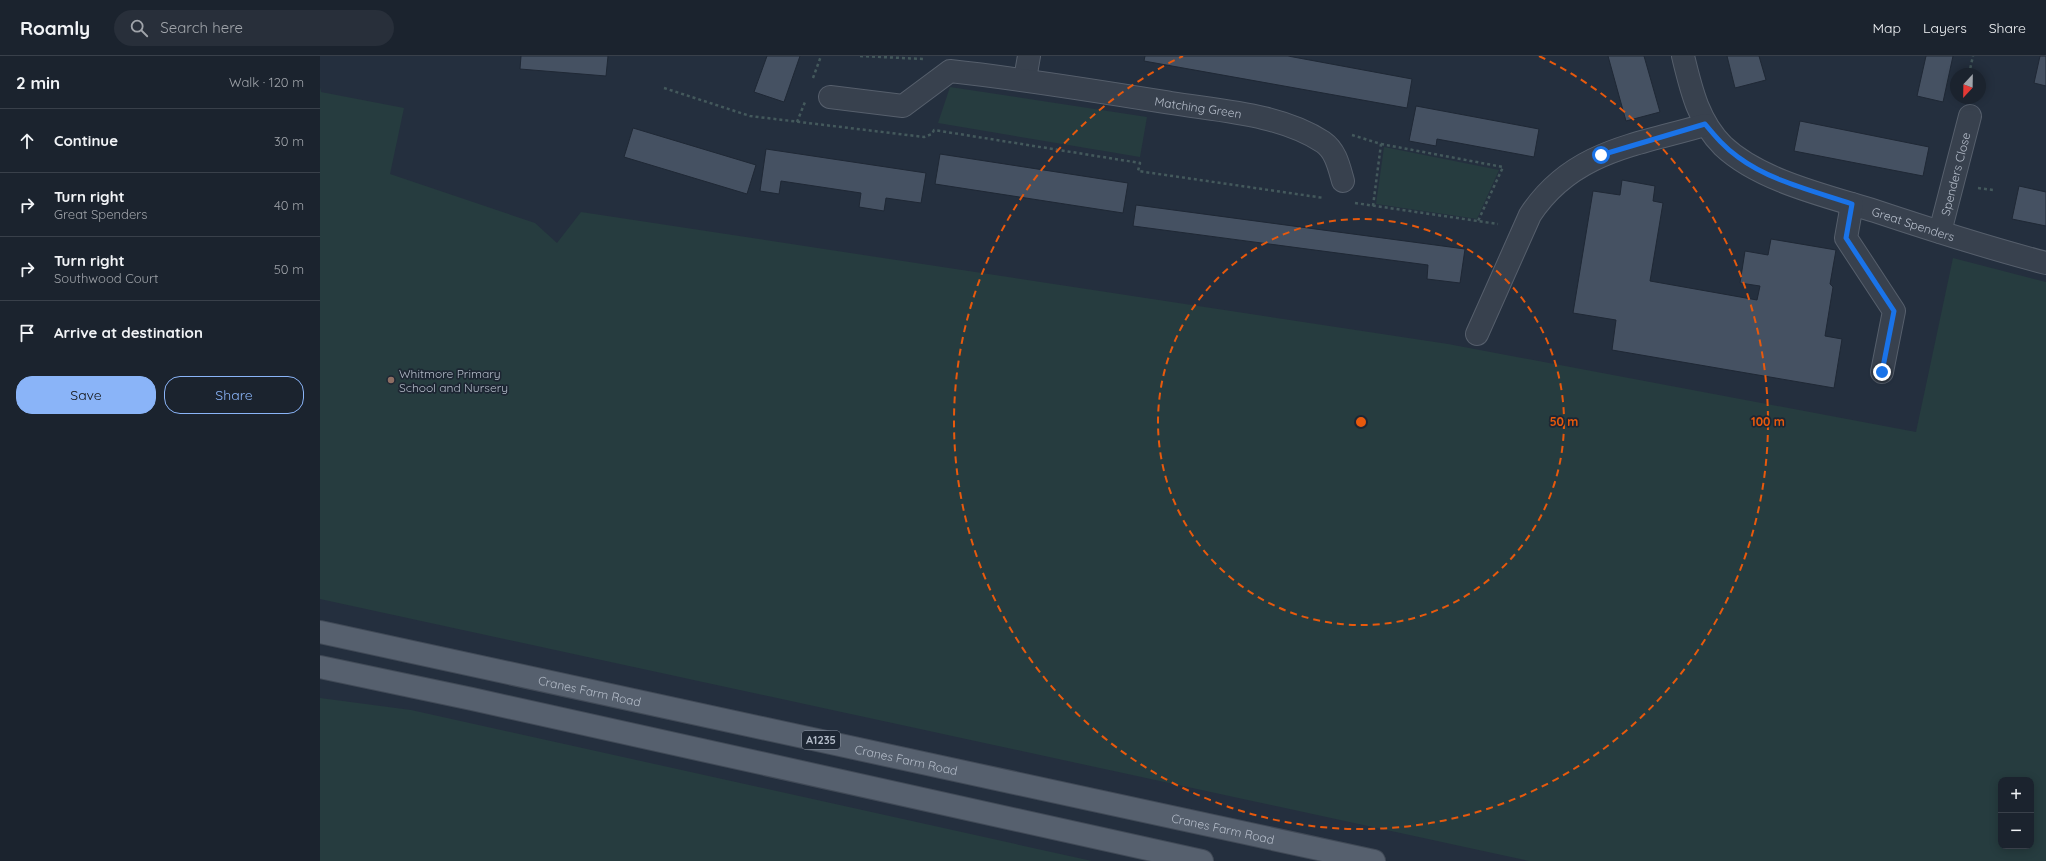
<!DOCTYPE html>
<meta charset="utf-8">
<style>
body{margin:0;font-family:Quicksand,sans-serif;background:#282f3a;color:#f1f3f6}
.controls{position:absolute;right:12px;bottom:12px;display:grid;overflow:hidden;border-radius:8px;box-shadow:0 2px 10px #0003}
.controls button{width:36px;height:36px;display:grid;place-items:center;padding:0;border:0;border-bottom:1px solid #39404a;background:#1b232e;color:#f1f3f6;font:20px sans-serif}
.compass{position:absolute;left:1630px;top:12px;width:36px;height:36px;border-radius:50%;background:#1b232e;box-shadow:0 2px 10px #0003;rotate:202deg}
.stop{position:absolute;width:12px;height:12px;margin:-9px;border:3px solid #1a73e8;border-radius:50%;background:#fff}
.stop.end{background:#1a73e8;border-color:#fff;box-shadow:0 1px 4px #0008}
.list{margin:0;padding:0;list-style:none}
h2{display:flex;justify-content:space-between;align-items:center;height:52px;margin:0;padding:0 16px;font-size:17px}
h2 small{font-size:13px;font-weight:400;color:#a0a4aa}
.list li{display:grid;grid-template-columns:26px 1fr auto;gap:12px;align-items:center;box-sizing:border-box;height:64px;padding:0 16px;border-top:1px solid #39404a}
.list b{display:block;font-size:15px;white-space:nowrap}
.list p{margin:0;font-size:13px;white-space:nowrap;color:#a0a4aa}
.list em{font-size:13px;font-style:normal;color:#a0a4aa}
.actions{display:flex;gap:8px;padding:12px 16px}
.actions a{flex:1;padding:9px 0;border:1px solid #8ab4f8;border-radius:16px;text-align:center;font-size:14px;color:#8ab4f8}
.actions .main{background:#8ab4f8;color:#111}
.icon{flex:none;width:22px;height:22px;fill:none;stroke:currentColor;stroke-width:2;stroke-linecap:round;stroke-linejoin:round}
.map{position:relative;flex:none;width:1726px;height:805px;overflow:hidden}
header{display:flex;align-items:center;gap:24px;box-sizing:border-box;height:56px;padding:0 20px;background:#1b232e;border-bottom:1px solid #39404a}
header strong{font-size:19px}
nav{display:flex;gap:22px;margin-inline-start:auto;font-size:14px}
.search{width:280px;height:36px;background:#282f3a;display:flex;align-items:center;gap:10px;box-sizing:border-box;padding:0 14px;border-radius:22px;color:#a0a4aa;font-size:15px}
main{display:flex}
aside{flex:1;background:#1b232e}
.map>svg:first-child{display:block}
.green{fill:#263c3f;fill-rule:evenodd}
.building{fill:#455162;stroke:#1f2835}
.lines{fill:none;stroke-linecap:round;stroke-linejoin:round}
.minor-casing{stroke:#565f6c;stroke-width:24}
.major-casing{stroke:#414a57;stroke-width:24}
.path{stroke:#44595c;stroke-width:2.5;stroke-dasharray:3 3;stroke-linecap:butt}
.minor{stroke:#38414e;stroke-width:22}
.major{stroke:#56606e;stroke-width:22}
.route{stroke:#1a73e8;stroke-width:5}
.ring{fill:none;stroke:#e8590c;stroke-width:2;stroke-dasharray:7 5}
.education-dot{fill:#8d6e63;stroke:#1d2633;stroke-width:1.5}
.labels{text-anchor:middle;dominant-baseline:central;stroke-width:3.5;stroke-linejoin:round;paint-order:stroke}
.shield{fill:#1d2633;stroke:#878f9c;stroke-width:1}
.shield-label{font-size:11px;font-weight:bold;fill:#b4bcc9}
.street-label{font-size:12px;fill:#b4bcc9;stroke:#1d2633}
.poi-label{font-size:12px;fill:#b4bcc9;stroke:#1d2633;text-anchor:start}
.centre{fill:#e8590c;stroke:#1d2633;stroke-width:2}
.ring-label{font-size:12px;text-anchor:middle;font-weight:bold;fill:#e8590c;stroke:#1d2633;stroke-width:3.5;stroke-linejoin:round;paint-order:stroke}
</style>
<header>
<strong>Roamly</strong>
<div class="search"><svg class="icon" aria-label="search" viewBox="0 0 24 24"><circle cx="10" cy="10" r="6"/><path d="M15 15l6 6"/></svg>Search here</div>
<nav><a>Map</a><a>Layers</a><a>Share</a></nav>
</header>
<main>
<aside>
<h2>2 min<small>Walk · 120 m</small></h2>
<ul class="list">
<li><svg class="icon" aria-label="ahead" viewBox="0 0 24 24"><path d="M12 20V5M6 11l6-6 6 6"/></svg><div><b>Continue</b></div><em>30 m</em></li>
<li><svg class="icon" aria-label="right" viewBox="0 0 24 24"><path d="M7 20v-9h11M14 6l5 5-5 5"/></svg><div><b>Turn right</b><p>Great Spenders</p></div><em>40 m</em></li>
<li><svg class="icon" aria-label="right" viewBox="0 0 24 24"><path d="M7 20v-9h11M14 6l5 5-5 5"/></svg><div><b>Turn right</b><p>Southwood Court</p></div><em>50 m</em></li>
<li><svg class="icon" aria-label="arrive" viewBox="0 0 24 24"><path d="M6 21V4h12l-3 4 3 4H6"/></svg><div><b>Arrive at destination</b></div></li>
</ul>
<div class="actions"><a class="main">Save</a><a>Share</a></div>
</aside>
<div class="map">
<svg width="1726" height="805" viewBox="0 0 1726 805">
<rect width="100%" height="100%" fill="#242f3e"/>
<g class="green">
<path d="M0,31L1,36L84,52L70,118L215,167L237,187L261,156L1128,288L1596,376L1633,202L1726,226V805H1209L0,543ZM1681,724H1711V790H1681Z"/>
<path d="M630,31L827,61L820,101L618,67Z"/>
<path d="M1064,91L1179,114L1157,163L1056,148Z"/>
<path d="M0,642L91,654L772,805H0Z"/>
</g>
<g class="building">
<path d="M201,0H288L286,20L200,13Z"/>
<path d="M447,0H480L464,46L434,36Z"/>
<path d="M825,0H968L1092,23L1087,52L824,5Z"/>
<path d="M1288,0H1324L1340,56L1306,65Z"/>
<path d="M1407,0H1439L1446,24L1415,32Z"/>
<path d="M1606,0H1633L1623,46L1597,40Z"/>
<path d="M1720,0H1726V30L1714,27Z"/>
<path d="M1096,50L1219,73L1214,101L1117,83L1116,90L1089,85Z"/>
<path d="M1480,65L1609,91L1603,120L1474,95Z"/>
<path d="M313,72L436,109L427,138L304,101Z"/>
<path d="M446,93L606,117L601,147L566,142L564,155L539,151L541,137L461,125L459,138L440,135Z"/>
<path d="M620,98L808,127L803,157L615,128Z"/>
<path d="M1302,124L1335,130L1333,145L1343,147L1330,225L1437,244L1440,230L1420,227L1425,195L1448,199L1451,183L1516,194L1510,228L1513,231L1505,280L1522,283L1514,332L1292,294L1296,264L1253,257L1273,135L1300,139Z"/>
<path d="M1699,130L1726,136V170L1692,163Z"/>
<path d="M816,149L1145,193L1140,227L1107,223L1108,209L813,170Z"/>
</g>
<g class="lines">
<g class="minor-casing">
<g id="minor">
<path id="s1" d="M1363,0C1371,33 1378,65 1403,90C1440,125 1507,140 1555,155C1612,174 1668,192 1726,207"/>
<path d="M705,23L709,0"/>
<path id="s2" d="M510,41L583,50L630,15C704,23 777,35 851,47C901,55 960,58 1003,86C1016,95 1019,111 1023,125"/>
<path d="M1532,148L1526,182L1574,255L1562,316"/>
<path id="s3" d="M1620,176L1650,60"/>
<path d="M1157,278L1210,159C1252,95 1316,89 1385,69"/>
</g>
</g>
<g class="major-casing">
<g id="major">
<path id="s4" d="M0,576L1054,805"/>
<path d="M0,611L152,643L882,805"/>
</g>
</g>
<g class="path">
<path d="M540,0L603,3"/>
<path d="M1649,18L1653,0"/>
<path d="M493,22L501,0"/>
<path d="M344,32L430,60L604,81L612,78L614,74L820,107L818,115L1004,142"/>
<path d="M477,66L485,46"/>
<path d="M1032,79L1061,88L1053,150"/>
<path d="M1061,88L1183,111L1158,165"/>
<path d="M1658,132L1673,134"/>
<path d="M1035,147L1178,168"/>
</g>
<use href="#minor" class="minor"/>
<use href="#major" class="major"/>
</g>
<g class="lines">
<path class="route" d="M1281,99L1385,68C1395,80 1405,92 1418,101C1450,125 1494,135 1532,148L1526,182L1574,255L1562,316"/>
</g>
<g class="ring">
<circle cx="1041" cy="366" r="203"/>
<path d="M1219 0A407 407 0 1 1 863 0"/>
</g>
<circle class="education-dot" cx="71" cy="324" r="4"/>
<g class="labels">
<rect class="shield" x="482" y="675" width="38" height="18" rx="3"/>
<g class="shield-label">
<text x="501" y="684">A1235</text>
</g>
<g class="street-label">
<text stroke="none"><textPath href="#s2" startOffset="383">Matching Green</textPath></text>
<text stroke="none"><textPath href="#s3" startOffset="60">Spenders Close</textPath></text>
<text stroke="none"><textPath href="#s1" startOffset="307">Great Spenders</textPath></text>
<text stroke="none"><textPath href="#s4" startOffset="276">Cranes Farm Road</textPath></text>
<text stroke="none"><textPath href="#s4" startOffset="600">Cranes Farm Road</textPath></text>
<text stroke="none"><textPath href="#s4" startOffset="924">Cranes Farm Road</textPath></text>
</g>
<g class="poi-label">
<text x="79" y="317">Whitmore Primary<tspan x="79" dy="14">School and Nursery</tspan></text>
</g>
</g>
<circle cx="1041" cy="366" r="6" class="centre"/>
<g class="ring-label">
<text x="1244" y="370">50 m</text>
<text x="1448" y="370">100 m</text>
</g>
</svg>
<div class="controls">
<button>+</button>
<button>−</button>
</div>
<svg class="compass" viewBox="-18 -18 36 36"><path d="M0-13l5 13h-10z" fill="#e53935"/><path d="M0 13l5-13h-10z" fill="#a0a4aa"/></svg>
<div class="stop" style="left:1281px;top:99px"></div>
<div class="stop end" style="left:1562px;top:316px"></div>
</div>
</main>
